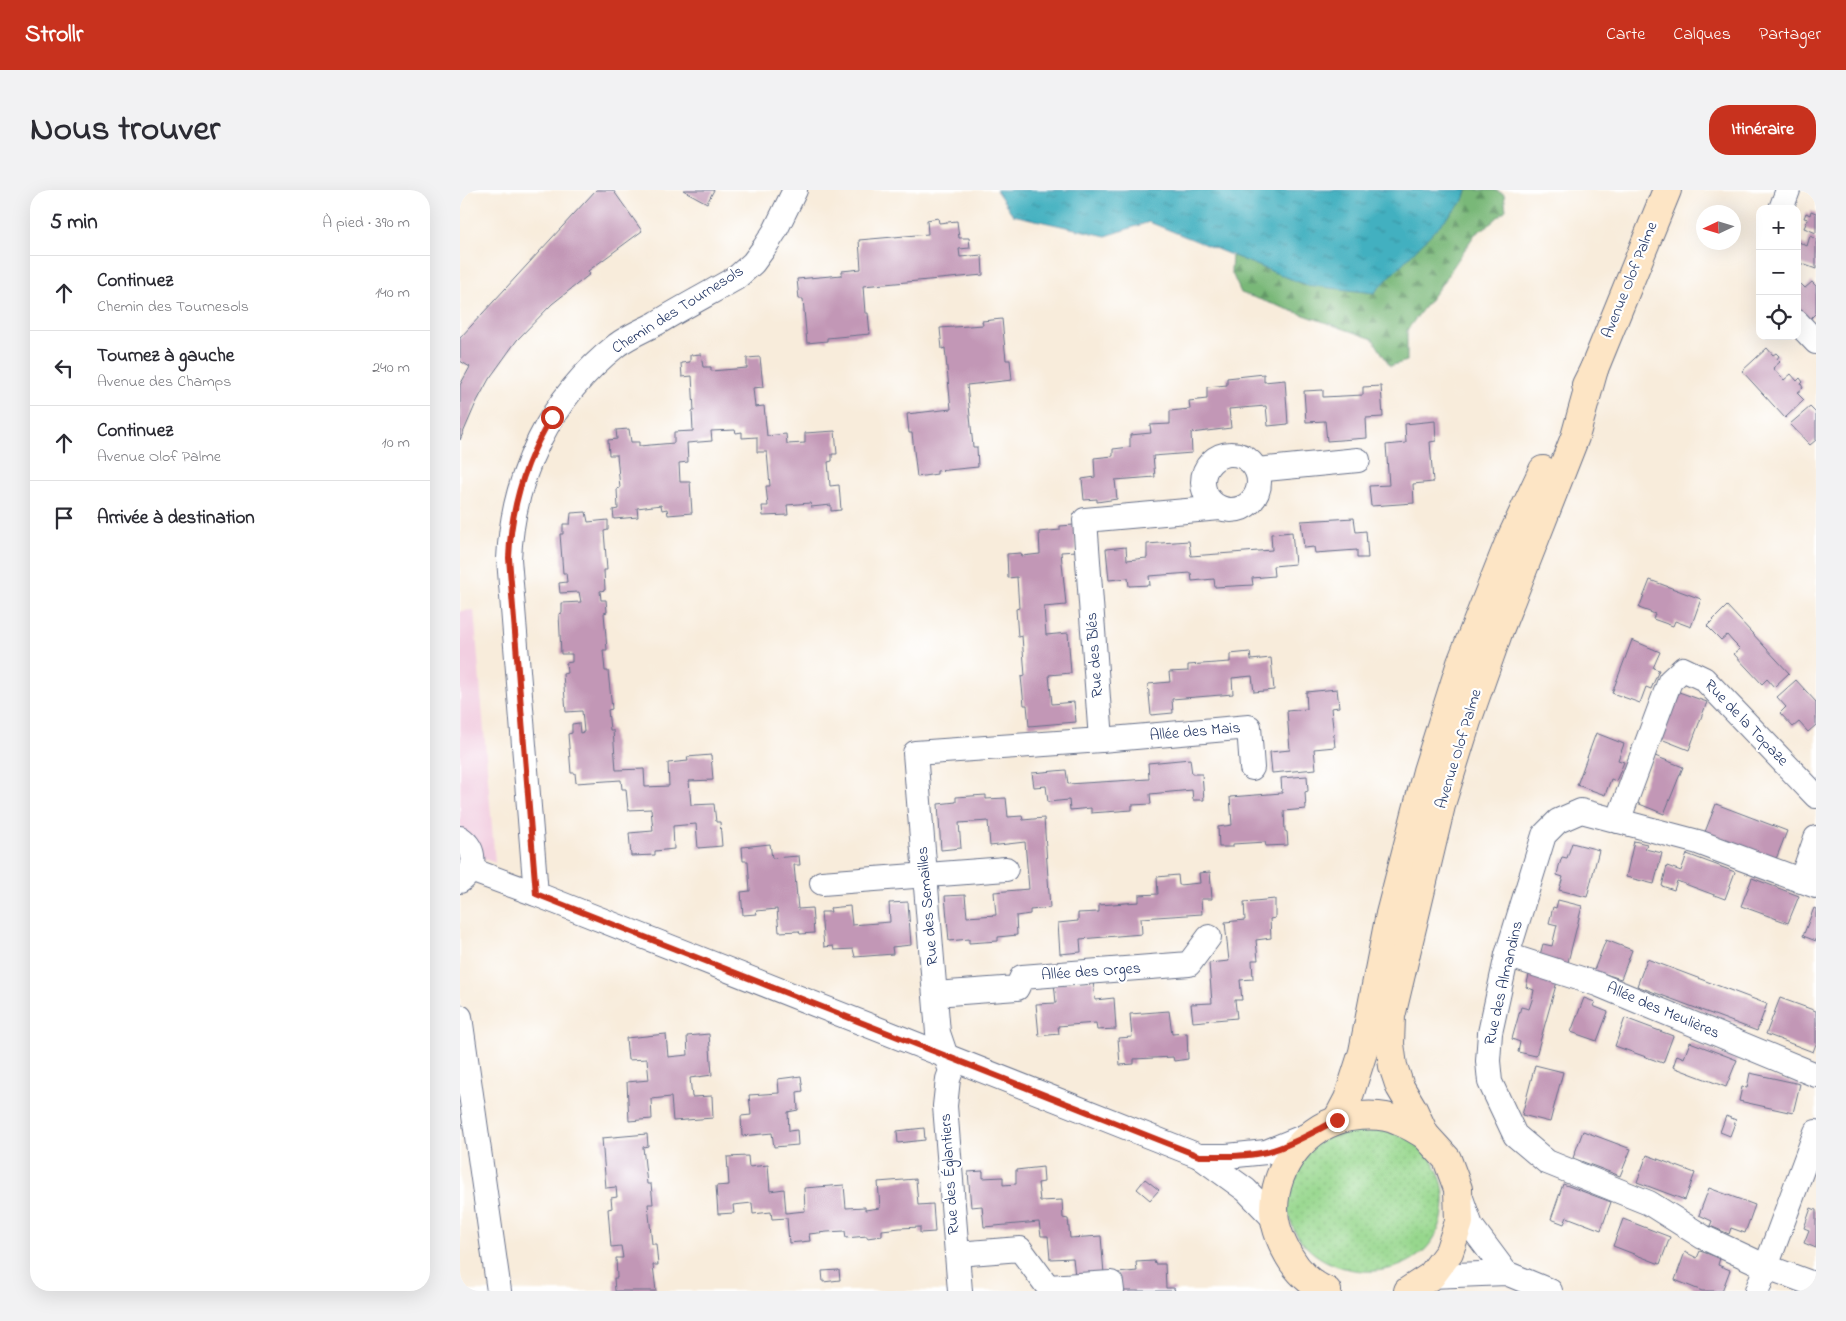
<!DOCTYPE html>
<html lang="fr">
<meta charset="utf-8">
<style>
body{margin:0;font-family:"Indie Flower",sans-serif;background:#f2f2f3;color:#2b2b33}
.controls{position:absolute;right:15px;top:15px;display:grid;overflow:hidden;border-radius:10px;box-shadow:0 5px 20px #0002}
.controls button{width:45px;height:45px;display:grid;place-items:center;padding:0;border:0;border-bottom:1px solid #e1e1e2;background:#fff;color:#2b2b33;font:25px sans-serif}
.compass{position:absolute;left:1236px;top:15px;width:45px;height:45px;border-radius:50%;background:#fff;box-shadow:0 5px 20px #0002;rotate:266deg}
.stop{position:absolute;width:15px;height:15px;margin:-11px;border:4px solid #c8321e;border-radius:50%;background:#fff}
.stop.end{background:#c8321e;border-color:#fff;box-shadow:0 1px 5px #0008}
.list{margin:0;padding:0;list-style:none}
h2{display:flex;justify-content:space-between;align-items:center;height:65px;margin:0;padding:0 20px;font-size:21px}
h2 small{font-size:16px;font-weight:400;color:#7c7c81}
.list li{display:grid;grid-template-columns:32px 1fr auto;gap:15px;align-items:center;box-sizing:border-box;height:75px;padding:0 20px;border-top:1px solid #e1e1e2}
.list b{display:block;font-size:19px;white-space:nowrap}
.list p{margin:0;font-size:16px;white-space:nowrap;color:#7c7c81}
.list em{font-size:16px;font-style:normal;color:#7c7c81}
.icon{flex:none;width:28px;height:28px;fill:none;stroke:currentColor;stroke-width:2;stroke-linecap:round;stroke-linejoin:round}
.map{position:relative;flex:none;width:1356px;height:1101px;overflow:hidden;border-radius:20px}
header{display:flex;align-items:center;gap:30px;box-sizing:border-box;height:70px;padding:0 25px;background:#c8321e;color:#fff}
header strong{font-size:24px}
nav{display:flex;gap:28px;margin-inline-start:auto;font-size:18px}
.intro{display:flex;align-items:center;justify-content:space-between;box-sizing:border-box;height:120px;padding:0 30px}
h1{margin:0;font-size:35px}
.button{padding:12px 22px;border-radius:20px;background:#c8321e;color:#fff;font-size:18px;font-weight:700}
main{display:flex;gap:30px;padding:0 30px}
aside{flex:1;background:#fff;border-radius:20px;box-shadow:0 5px 20px #0002}
.map>svg:first-child{display:block}
.built{fill:#f2cfe1}
.grass{fill:url(#grass-dots);stroke:#598376}
.forest{fill:url(#forest-firs);stroke:#4a746b}
.water{fill:url(#water-ripples);stroke:#2f708f}
.building{fill:#c297b6}
.lines{fill:none;stroke-linecap:round;stroke-linejoin:round}
.minor-casing{stroke:#68718a;stroke-width:26}
.secondary-casing{stroke:#68718a;stroke-width:30}
.minor{stroke:#fff;stroke-width:24}
.secondary{stroke:#fde5c5;stroke-width:28}
.route{stroke:#c8321e;stroke-width:6}
.labels{text-anchor:middle;dominant-baseline:central;stroke-width:4.5;stroke-linejoin:round;paint-order:stroke}
.street-label{font-size:16px;fill:#1b2f5e;stroke:#fff}
</style>
<header>
<strong>Strollr</strong>
<nav><a>Carte</a><a>Calques</a><a>Partager</a></nav>
</header>
<div class="intro"><h1>Nous trouver</h1><a class="button">Itinéraire</a></div>
<main>
<aside>
<h2>5 min<small>À pied · 390 m</small></h2>
<ul class="list">
<li><svg class="icon" aria-label="ahead" viewBox="0 0 24 24"><path d="M12 20V5M6 11l6-6 6 6"/></svg><div><b>Continuez</b><p>Chemin des Tournesols</p></div><em>140 m</em></li>
<li><svg class="icon" aria-label="left" viewBox="0 0 24 24"><path d="M17 20v-9H6M10 6l-5 5 5 5"/></svg><div><b>Tournez à gauche</b><p>Avenue des Champs</p></div><em>240 m</em></li>
<li><svg class="icon" aria-label="ahead" viewBox="0 0 24 24"><path d="M12 20V5M6 11l6-6 6 6"/></svg><div><b>Continuez</b><p>Avenue Olof Palme</p></div><em>10 m</em></li>
<li><svg class="icon" aria-label="arrive" viewBox="0 0 24 24"><path d="M6 21V4h12l-3 4 3 4H6"/></svg><div><b>Arrivée à destination</b></div></li>
</ul>
</aside>
<div class="map">
<svg width="1356" height="1101" viewBox="0 0 1356 1101">
<defs>
<pattern id="grass-dots" width="8" height="8" patternUnits="userSpaceOnUse" patternTransform="scale(1.25)"><rect width="8" height="8" fill="#97d78d"/><path d="M2 2h.1M6 6h.1" fill="none" stroke="#82b97c" stroke-width="1.8" stroke-linecap="round"/></pattern>
<pattern id="forest-firs" width="22" height="20" patternUnits="userSpaceOnUse" patternTransform="scale(1.25)"><rect width="22" height="20" fill="#79b878"/><path d="M5 1l3.5 6h-7zM16 11l3.5 6h-7z" fill="#629666"/></pattern>
<pattern id="water-ripples" width="26" height="14" patternUnits="userSpaceOnUse" patternTransform="scale(1.25)"><rect width="26" height="14" fill="#43b0c0"/><path d="M2 4q2-2 4 0t4 0M15 11q2-2 4 0t4 0" fill="none" stroke="#37909f"/></pattern>
</defs>
<rect width="100%" height="100%" fill="#fff"/>
<filter id="ink" filterUnits="userSpaceOnUse"><feTurbulence type="fractalNoise" baseFrequency=".02" numOctaves="2"/><feDisplacementMap in="SourceGraphic" scale="10" xChannelSelector="R" yChannelSelector="G"/><feConvolveMatrix kernelMatrix="1 2 1 2 8 2 1 2 1" color-interpolation-filters="sRGB"/></filter>
<filter id="wash" filterUnits="userSpaceOnUse"><feTurbulence type="fractalNoise" baseFrequency=".0096" numOctaves="4" result="noise"/><feDisplacementMap in="SourceGraphic" scale="20" xChannelSelector="R" yChannelSelector="G"/><feGaussianBlur stdDeviation="1.12" result="paint"/><feColorMatrix in="noise" values="0 0 0 0 0 0 0 0 0 0 0 0 0 0 0 0 0 1.4 0 .05"/><feComposite in="paint" operator="in"/></filter>
<g filter="url(#wash)">
<rect width="100%" height="100%" fill="#f8ecdb"/>
<path class="built" d="M14,420L35,673L0,659V421Z"/>
<path class="grass" d="M909,931C919,936 961,953 967,959C969,962 971,967 972,970C980,984 985,996 984,1013C981,1096 866,1101 834,1040C829,1028 825,1012 828,999C830,988 844,967 849,955Z"/>
<path class="forest" d="M1007,0H1034L1044,4L1046,20L1030,34L1015,44L981,95L947,140V171L930,176L913,149L781,103L771,81L772,65L846,95L1004,10Z"/>
<path class="water" d="M536,0H1007L1004,10L914,103L846,95L689,32L646,46L553,25Z"/>
<g id="blocks">
<g class="building">
<path d="M136,0H153L182,41L128,81L130,84L92,114L57,150L29,189L16,213L0,250V195L10,177L0,171V148Z"/>
<path d="M223,0H254L247,13Z"/>
<path d="M1351,21L1356,23V43L1344,38L1348,29L1344,28L1346,23L1350,25Z"/>
<path d="M478,28L479,33L497,31L499,48H509L510,58L499,59L500,67L522,65L523,85L403,96L405,123H408L410,144L367,148V151L347,153L343,109H339L337,89L382,85V81L401,79L399,50L468,44L467,30Z"/>
<path d="M1350,46L1356,49V79L1337,72V57L1339,52L1347,56Z"/>
<path d="M1339,92L1345,98L1352,92L1356,96V123L1349,130L1337,118V94Z"/>
<path d="M542,129L546,170H550L552,190L507,195L513,257H517L518,277L477,281V284L457,287L452,243H449L447,224L491,219L485,158L482,159L480,138L523,135L522,131Z"/>
<path d="M1307,158L1313,165L1316,163L1319,166L1317,169L1320,172L1313,178L1324,190L1331,184L1337,191L1340,188L1343,192L1341,194L1343,198L1337,203L1344,210L1325,228L1282,181Z"/>
<path d="M241,164L243,177H251V181L287,178V168L300,167L303,197L293,198L295,217L304,216L307,246L326,244L327,254L345,253V243L375,241L377,264H372V271L368,272L370,296L379,295L381,320L371,321V315L351,317L350,313L327,315L328,325L303,326L302,316H308L306,296H310L307,262H297V247L282,248V242L276,243L275,240L251,241L252,251L227,253L228,272L219,273L220,292H230L232,323L208,325L207,319L202,320L201,315L177,318L178,327L154,329L153,320L158,319L157,299L160,298L157,265H149L148,250L157,249L156,240L169,239L171,252H179V256L214,253V242L233,241L232,221H234L232,186L222,187L221,173L230,172V165Z"/>
<path d="M804,184V192L825,190L828,234L808,236L806,216L769,219L771,238L731,243L732,263L693,266L695,287L655,290L657,309L637,312V309L624,310L622,289L635,287L634,268L653,266V259L670,257V245L691,243L690,235L710,234V221L730,219L729,211L747,209V197L767,195V188Z"/>
<path d="M921,196L923,227L906,228L907,248L867,251L865,231L846,232L844,201L863,200V207L903,205V197Z"/>
<path d="M1350,217L1356,223V250L1350,255L1330,234Z"/>
<path d="M975,231L976,251L970,252L973,292L953,294L954,313L911,316L909,296L929,295L926,255L946,253L945,234Z"/>
<path d="M126,322L128,332L148,330V340L144,341L147,380H144L145,400L140,401L141,410H146L147,422L144,423L147,460H143L145,481H148L152,519L148,520L150,540H153L156,580L184,579L185,597L209,596L208,573L228,571L227,567L251,565L253,590L229,591L231,615L254,614L256,632H260L262,656L238,658L236,634L213,636L214,659L195,661V665L171,666L169,643L193,641L191,619L168,620L166,599H162L161,590L116,593L115,583H111L108,544L112,543V534L119,533L120,543L124,542L122,521L106,522L103,484L107,483L106,473L112,472V464H101L99,424L102,423V413L121,412L119,402L100,403L99,393L107,392L106,383H103L100,344H103V334H110L111,323Z"/>
<path d="M894,328L896,342L906,341L908,368H897V360L855,363L854,357L844,358L841,331Z"/>
<path d="M614,335L616,361L601,362L606,415L584,417L586,445L608,443L611,483L589,485L592,514L614,512L616,532L569,536L567,515H564L561,487L565,486L562,446L558,447L556,419L559,418L557,387L548,388L547,364L561,363L562,366L580,364L579,342L600,340V336Z"/>
<path d="M832,342L835,374L813,376L814,386L792,388L793,395L755,397L754,389L732,391L731,383L689,386L690,395L669,396L668,388L649,390L646,359L666,357L667,370L687,368V354L729,351L731,366L812,360L811,344Z"/>
<path d="M1190,390L1241,409L1231,437L1215,431L1213,436L1193,429L1195,424L1179,418Z"/>
<path d="M1267,416L1329,483L1314,497L1307,489L1302,494L1274,464L1280,459L1273,452L1267,445L1261,450L1247,436Z"/>
<path d="M1172,450L1200,462L1193,478L1199,480L1191,499L1186,497L1180,513L1152,503Z"/>
<path d="M790,462L791,470L811,468L814,500L794,502L792,486L772,488L773,504L712,509L713,523L691,525L688,494L710,492L709,482L728,481V475L770,472V464Z"/>
<path d="M1336,490L1356,512V535L1348,542L1339,532L1333,537L1320,523L1326,517L1317,507Z"/>
<path d="M877,499L879,517L871,518L875,557L854,559L856,579L812,583L810,562L830,560L827,521L847,519L846,502Z"/>
<path d="M1219,502L1247,512L1229,560L1201,549Z"/>
<path d="M1136,543L1164,554L1158,570L1164,572L1160,582L1156,591L1151,589L1145,605L1117,595Z"/>
<path d="M1195,566L1223,577L1204,624L1177,613Z"/>
<path d="M730,569L732,584H742L744,610H733L732,600L690,604L691,614L672,615V620L631,623V618L610,620L609,610L588,612L586,596L574,597L572,583L606,580L608,594L689,589L688,573Z"/>
<path d="M847,586L848,601L845,602L846,619L824,621L825,641L827,642L828,655L806,656L805,652L773,654V657H759L758,637L772,635L770,607L822,603L821,588Z"/>
<path d="M526,605V609L546,608L548,627L562,626L563,630L584,628L590,718L570,720V724L556,726L557,745L538,747V751L509,753V749L489,751L485,706L505,705L507,727L536,725L534,702L569,699L565,652L530,656L528,631L499,633L501,658L481,660L478,614L496,612V607Z"/>
<path d="M1256,614L1327,641L1316,669L1245,642Z"/>
<path d="M1174,651L1187,654L1185,659L1202,663L1194,694L1166,687Z"/>
<path d="M1112,653L1139,660L1127,707L1099,700L1103,687L1097,685L1099,676L1102,667L1107,668Z"/>
<path d="M310,654L312,668L339,666L340,675H334L338,719L352,718L354,743L340,744L339,741L319,742L317,719L296,721L297,724L283,725L281,702L290,701L288,671H283L282,657Z"/>
<path d="M1227,664L1275,682L1265,709L1217,691L1214,700L1202,696L1207,676L1221,681Z"/>
<path d="M750,682L752,709H741L742,724L681,728L682,744L620,749L621,762L600,764L598,733L618,731V723L639,722V715L679,712V705L698,704L697,687L718,685L719,695L740,693L739,683Z"/>
<path d="M1292,688L1339,706L1328,733L1281,716Z"/>
<path d="M815,709V728L810,729L811,748L796,750L798,770H792L793,789L780,790L782,810H775L777,828L733,832L731,814L752,813L749,773L769,771L765,732L785,730L784,712Z"/>
<path d="M1098,710L1122,716L1107,776L1079,769L1083,754L1092,756L1097,735L1089,733L1093,717L1096,718Z"/>
<path d="M448,712L451,755L432,757L433,764L395,767L393,759L374,760L373,756L364,757L361,722H371L370,718L390,716L392,735L430,732L429,713Z"/>
<path d="M1354,718L1356,719V751L1343,746Z"/>
<path d="M1146,750L1172,760L1161,789L1145,784L1143,788L1132,785Z"/>
<path d="M1187,769L1307,814L1297,841L1177,796Z"/>
<path d="M1070,781L1098,788L1076,866L1058,862L1060,852L1052,849L1061,817L1069,819L1072,810L1074,800L1066,797Z"/>
<path d="M633,790L635,810L654,808L656,839L637,840L636,833L598,836L599,844L579,846L576,814L596,813L594,793Z"/>
<path d="M1124,808L1135,812L1133,816L1148,822L1137,851L1111,842Z"/>
<path d="M1320,808L1356,821V854L1353,862L1306,844Z"/>
<path d="M709,821L712,844L727,843L728,869L714,871L713,867L674,869V874L660,875L658,848L672,847L670,824Z"/>
<path d="M1165,828L1213,846L1203,873L1155,856Z"/>
<path d="M206,844L208,867L228,865L227,846L249,844L252,885L230,888L232,907L252,906L253,928L213,931L211,907L191,909L192,929L169,931L167,892L189,890L187,869L168,870L166,848Z"/>
<path d="M1230,852L1277,870L1266,897L1213,877L1217,865L1224,868Z"/>
<path d="M1075,875L1103,882L1090,932L1062,925Z"/>
<path d="M1290,883L1340,894L1333,923L1279,911L1282,897L1287,898Z"/>
<path d="M341,886L343,901L337,902L338,920L328,922L329,941L337,940L338,955L314,957L312,943L282,946L281,926L291,925L289,905L319,903L318,889Z"/>
<path d="M1266,926L1276,930L1270,946L1260,942Z"/>
<path d="M464,938L465,950L438,953L437,941Z"/>
<path d="M1123,941L1171,959L1160,986L1113,968Z"/>
<path d="M187,944L188,956L183,957L187,994H191L193,1014H188L192,1054H196L197,1064L198,1075H193L196,1101H155L154,1088H157L156,1068H163L161,1056L151,1057L148,1019L152,1018L151,1008L157,1007L156,997L146,998L142,948Z"/>
<path d="M1187,965L1235,983L1225,1010L1177,992Z"/>
<path d="M288,966L289,977L308,975L310,1001L324,999L326,1023L345,1021L344,998L384,995L386,1018L405,1017V1020L412,1019L420,1018L418,992L456,989L458,1015L473,1014L475,1042L460,1043V1037L440,1038L422,1040V1046L407,1048V1046L386,1048L385,1041L367,1042L349,1044L350,1051L329,1053L327,1028L312,1029L311,1022L293,1024L292,1013L273,1015L274,1023L258,1024L256,996L269,995L267,967Z"/>
<path d="M583,977L584,992L578,993L580,1011L602,1010L603,1028L608,1029L610,1048L641,1046L644,1084L615,1086L613,1068L590,1069L588,1046H581L579,1032L524,1037L522,1016L511,1017L508,982L523,981V988L543,987V995L556,994V980Z"/>
<path d="M685,989L699,1000L690,1010L677,999Z"/>
<path d="M1103,994L1151,1012L1141,1040L1107,1027L1104,1034L1091,1029Z"/>
<path d="M1249,998L1295,1015L1285,1043L1271,1038L1269,1044L1250,1036L1252,1031L1239,1025Z"/>
<path d="M1351,1018L1356,1020V1058L1344,1053L1349,1040L1344,1038Z"/>
<path d="M1163,1029L1210,1047L1200,1074L1153,1056Z"/>
<path d="M1240,1061L1260,1068L1258,1075L1270,1080L1262,1101H1242L1215,1090L1225,1062L1237,1068Z"/>
<path d="M694,1071L695,1074H705L706,1098H714L715,1101H660L658,1083L677,1081L676,1072Z"/>
<path d="M379,1080L380,1090L363,1092L362,1081Z"/>
</g>
</g>
</g>
<g filter="url(#ink)">
<use href="#blocks" fill-opacity="0" stroke="#68718a" stroke-width="1"/>
<g class="lines">
<g class="minor-casing">
<g id="minor">
<path d="M1321,19L1328,0"/>
<path d="M1337,132L1356,152"/>
<circle cx="771" cy="292" r="28"/>
<path d="M797,280L898,270"/>
<path d="M641,550L789,537L792,578"/>
<path d="M1158,631L1210,491L1223,479L1244,489L1356,606"/>
<path d="M0,648C16,659 17,680 0,691"/>
<path d="M11,680L76,704L739,966L786,1000L816,1031"/>
<path d="M1341,691L1356,648"/>
<path d="M362,693L546,679"/>
<path d="M1356,696L1238,652L1121,621L1098,631L1084,645L1047,765L1030,843L1028,871L1030,892L1055,945L1087,972L1189,1013L1243,1047L1307,1077L1356,1095"/>
<path d="M76,704L49,369C53,284 90,208 157,155C169,146 184,140 197,133C223,117 250,103 276,88L293,73L304,58L315,41L335,0"/>
<path d="M1047,765L1137,794L1356,885"/>
<path d="M475,804L557,798L562,787L729,774L749,747"/>
<path d="M0,827L39,1101"/>
<path d="M739,966H767L806,962L850,944"/>
<path d="M1001,1008L1011,1036L1046,1083"/>
<path d="M497,1064L560,1059L588,1097L651,1093L652,1101"/>
<path d="M971,1086L1046,1083L1090,1101"/>
<path d="M500,1101L485,916L488,889L491,881L478,843L455,563L641,550L625,330L760,318"/>
<path d="M1297,1101L1356,942"/>
</g>
</g>
<g class="secondary-casing">
<g id="secondary">
<path d="M1126,195L1134,179L1207,0"/>
<path d="M877,930L888,909L903,862L930,724L967,581L1001,473L1048,355L1083,280"/>
<path d="M867,1101C851,1095 837,1080 829,1066C821,1052 814,1035 814,1019C815,975 846,935 890,927C905,925 924,924 938,931C948,934 956,940 965,945"/>
<path d="M948,1101L971,1086L989,1062L999,1032L998,999L987,969L965,945L953,919L940,897L933,876L930,854L931,826L982,611L1007,531L1038,443L1115,247L1134,179"/>
</g>
</g>
<use href="#minor" class="minor"/>
<use href="#secondary" class="secondary"/>
</g>
</g>
<g class="lines" filter="url(#ink)">
<path class="route" d="M92,227C65,270 51,318 49,368L76,704L739,966C761,966 784,967 806,962C830,956 855,941 877,930"/>
</g>
<g class="labels">
<g class="street-label">
<text transform="translate(1170 90) rotate(-68)">Avenue Olof Palme</text>
<text transform="translate(218 120) rotate(-32)">Chemin des Tournesols</text>
<text transform="translate(635 465) rotate(-94)">Rue des Blés</text>
<text transform="translate(1286 533) rotate(46)">Rue de la Topaze</text>
<text transform="translate(735 542) rotate(-5)">Allée des Mais</text>
<text transform="translate(999 559) rotate(-73)">Avenue Olof Palme</text>
<text transform="translate(468 716) rotate(-95)">Rue des Semailles</text>
<text transform="translate(631 782) rotate(-4)">Allée des Orges</text>
<text transform="translate(1044 793) rotate(-77)">Rue des Almandins</text>
<text transform="translate(1203 821) rotate(23)">Allée des Meulières</text>
<text transform="translate(490 984) rotate(-94)">Rue des Églantiers</text>
</g>
</g>
</svg>
<div class="controls">
<button>+</button>
<button>−</button>
<button><svg class="icon" aria-label="locate" viewBox="0 0 24 24"><circle cx="12" cy="12" r="6"/><path d="M12 2v4M12 18v4M2 12h4M18 12h4"/></svg></button>
</div>
<svg class="compass" viewBox="-18 -18 36 36"><path d="M0-13l5 13h-10z" fill="#e53935"/><path d="M0 13l5-13h-10z" fill="#7c7c81"/></svg>
<div class="stop" style="left:92px;top:227px"></div>
<div class="stop end" style="left:877px;top:930px"></div>
</div>
</main>
